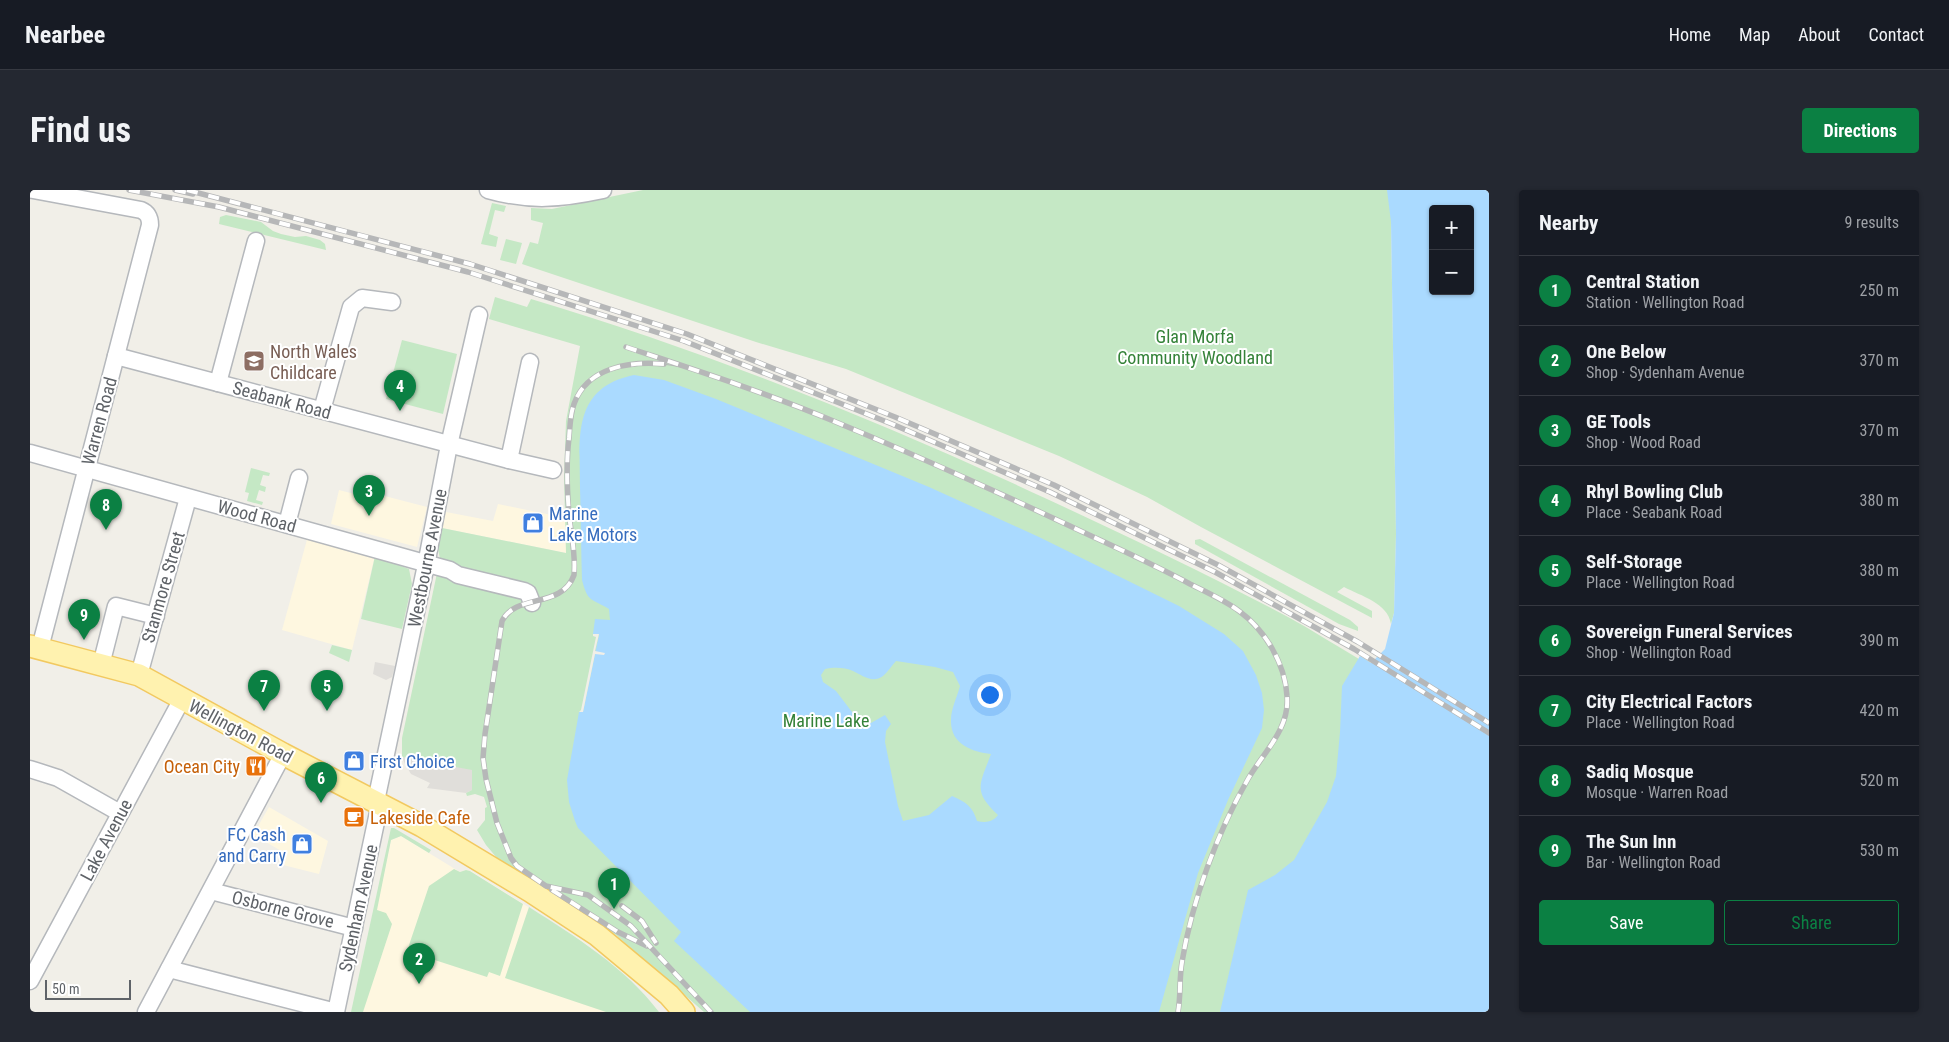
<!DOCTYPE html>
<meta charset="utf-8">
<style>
body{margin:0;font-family:"Roboto Condensed",sans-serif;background:#242831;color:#f1f3f6}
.controls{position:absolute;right:15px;top:15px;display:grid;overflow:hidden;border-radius:5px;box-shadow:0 1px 4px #0004}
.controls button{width:45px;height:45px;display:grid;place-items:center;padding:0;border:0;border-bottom:1px solid #363941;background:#171b24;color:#f1f3f6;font:25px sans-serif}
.scale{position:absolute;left:15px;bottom:12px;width:86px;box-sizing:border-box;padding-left:5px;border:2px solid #5f6368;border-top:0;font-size:14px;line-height:18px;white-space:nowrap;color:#5f6368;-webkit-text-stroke:4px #fff;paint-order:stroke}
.you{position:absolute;left:959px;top:504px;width:18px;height:18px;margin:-12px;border:4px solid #fff;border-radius:50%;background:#1a73e8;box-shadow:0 0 0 8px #1a73e833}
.badge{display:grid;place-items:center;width:32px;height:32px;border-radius:50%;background:#0b8043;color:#fff;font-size:16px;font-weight:700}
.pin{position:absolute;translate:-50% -41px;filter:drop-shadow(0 1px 2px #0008)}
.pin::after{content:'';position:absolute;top:26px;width:18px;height:15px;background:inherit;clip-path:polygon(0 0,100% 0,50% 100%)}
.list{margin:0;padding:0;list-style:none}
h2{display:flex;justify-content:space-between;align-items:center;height:65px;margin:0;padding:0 20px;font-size:21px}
h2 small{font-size:16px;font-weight:400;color:#9ea1a6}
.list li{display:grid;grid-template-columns:32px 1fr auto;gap:15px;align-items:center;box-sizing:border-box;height:70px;padding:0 20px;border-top:1px solid #363941}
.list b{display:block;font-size:19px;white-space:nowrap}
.list p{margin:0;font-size:16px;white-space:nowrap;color:#9ea1a6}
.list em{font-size:16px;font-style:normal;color:#9ea1a6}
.actions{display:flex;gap:10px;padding:15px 20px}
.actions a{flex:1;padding:11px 0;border:1px solid #0b8043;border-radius:5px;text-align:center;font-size:18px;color:#0b8043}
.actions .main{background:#0b8043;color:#fff}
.map{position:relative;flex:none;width:1459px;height:822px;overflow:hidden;border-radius:5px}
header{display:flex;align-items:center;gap:30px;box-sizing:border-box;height:70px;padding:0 25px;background:#171b24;border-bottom:1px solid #363941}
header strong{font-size:24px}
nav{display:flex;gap:28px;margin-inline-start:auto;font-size:18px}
.intro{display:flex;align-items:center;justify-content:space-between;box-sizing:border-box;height:120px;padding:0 30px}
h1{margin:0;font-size:35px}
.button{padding:12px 22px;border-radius:5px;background:#0b8043;color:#fff;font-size:18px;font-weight:700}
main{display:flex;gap:30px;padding:0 30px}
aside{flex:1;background:#171b24;border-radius:5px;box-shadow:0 1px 4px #0004}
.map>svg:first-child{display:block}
.commercial{fill:#fef7e0}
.industrial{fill:#e0deda}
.green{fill:#c5e8c5}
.water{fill:#aadaff;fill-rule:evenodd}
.pier{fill:#f1efe8}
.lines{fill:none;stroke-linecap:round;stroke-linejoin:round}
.minor-casing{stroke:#b5b8bc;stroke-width:19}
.major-casing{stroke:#f2c960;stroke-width:24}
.minor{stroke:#fff;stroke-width:16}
.major{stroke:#fff2af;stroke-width:21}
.tram{stroke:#b6b7b8;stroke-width:1}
.rail-casing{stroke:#b6b7b8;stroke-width:5.5}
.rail{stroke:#fff;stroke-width:4;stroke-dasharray:11;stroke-linecap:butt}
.labels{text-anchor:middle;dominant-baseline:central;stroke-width:4;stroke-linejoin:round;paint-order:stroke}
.park-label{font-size:18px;fill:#348238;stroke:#fff}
.education-label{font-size:18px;fill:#785e54;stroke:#fff;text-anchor:start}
.street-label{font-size:18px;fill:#5f6368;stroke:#fff}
.shop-label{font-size:18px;fill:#366cbe;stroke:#fff;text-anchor:start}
.food-label{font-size:18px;fill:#c56008;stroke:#fff;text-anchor:end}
</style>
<header>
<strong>Nearbee</strong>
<nav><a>Home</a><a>Map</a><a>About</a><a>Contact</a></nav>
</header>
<div class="intro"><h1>Find us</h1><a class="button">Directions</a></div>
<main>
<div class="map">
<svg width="1459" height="822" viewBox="0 0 1459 822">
<rect width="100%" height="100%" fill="#f1efe8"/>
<g class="commercial">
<path d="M309,300L336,307L347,304L397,317L387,357L301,334Z"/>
<path d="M468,314L536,328V363L412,338L416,322L463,331Z"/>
<path d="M278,346L345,366L322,460L252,440Z"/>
<path d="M239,617L298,651L289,684L249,674L255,663L223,645Z"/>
<path d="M371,646L430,682L436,680L441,681L552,751L587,778L615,806L629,822H325L361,650Z"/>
</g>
<g class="industrial">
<path d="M345,472L365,476L362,487L356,490L343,484Z"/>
<path d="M372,567L443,579L442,600L436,603L397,598L400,593L381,584L375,574Z"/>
</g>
<g class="green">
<path d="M613,0H1364L1361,32L1366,344L1364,423L1361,434C1358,413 1331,406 1314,397L1307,402L1342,421V428L1171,337L1117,307L1029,266L816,179L726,152L492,74L500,52L508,54L513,33L501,30V18L522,19Z"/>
<path d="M462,13L476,16L474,22L465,20L459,44L468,47L466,57L451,54Z"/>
<path d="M196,25L231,32L243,41L251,44L265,47L276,46L290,50L295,54L296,60L189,34L190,27Z"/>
<path d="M476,49L492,53L486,74L470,70Z"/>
<path d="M465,107L497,117L501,109C678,162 850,231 1017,309C1099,347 1179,385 1258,427C1282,440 1305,455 1329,469L1330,466L1355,482L1308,822H674L586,745L467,668L456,655L447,640L455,630V618L457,617L454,607L445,604L437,606L436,603L442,600V580L372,567V548L410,369L408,359L412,338L536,363L534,287L536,231L550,156L459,129Z"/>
<path d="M372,150L427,164L413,224L356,209Z"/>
<path d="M221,278L240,283L239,286L233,285L230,295L236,297L235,302L229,300L226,310L233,312L232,315L217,311L219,303L215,302Z"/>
<path d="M1170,349L1320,430L1328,437V441L1309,434L1165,354V350Z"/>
<path d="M345,366L379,379L382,394L372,439L331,429Z"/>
<path d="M302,455L322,460L319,472L299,463Z"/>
<path d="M361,638H364L401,660L399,663L371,646L361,650L347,720L356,723L362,734L333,822H321Z"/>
<path d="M424,679L430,682L436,680L440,681L493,714L470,786L459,782L457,787L377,761L399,696Z"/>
<path d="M499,717C546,747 595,777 629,822H576L475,788Z"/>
</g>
<g class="water">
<path d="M1357,0H1459V822H1190L1218,700L1245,685L1264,670L1297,612L1306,586L1310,542L1312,496L1330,466L1341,473L1355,459L1364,423L1366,344L1361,32ZM1403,19H1440V101H1403Z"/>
<path d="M604,185L634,190L686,209L899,297L1009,347L1149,416L1194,444L1213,461L1226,485L1232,503L1234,520L1232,538L1198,610L1168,683L1129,822H720L644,751L651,742L548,638L545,631L539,612L537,590L549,522H553L569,445L563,444L565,429L580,430L579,419C561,408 558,413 552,390C551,359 551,329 550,298C550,249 541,198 604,185ZM866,471L905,477L923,482L930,496C927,507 921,519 921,530C920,554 942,562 961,564C950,594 942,601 968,625C963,632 956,633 947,631C943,617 936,612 922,606L899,625L873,631L868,616L855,552L856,541L861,534L855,525L841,533L830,525L822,522L806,501L793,492L791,485L795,479C803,477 815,477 823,481C832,485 842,494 853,486C858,482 862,475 866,471Z"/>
</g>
<path class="pier" d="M563,444H569L565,461L575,463L574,465L565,464L553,522H549L551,520L566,447L563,446Z"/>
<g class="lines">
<g class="minor-casing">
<g id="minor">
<path d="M3,0L111,20C118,23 120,27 120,35L10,458"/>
<path d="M458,0C500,12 531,9 573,0"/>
<path d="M86,166L479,270L500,172"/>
<path d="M188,193L226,51"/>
<path d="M292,220L321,117L332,108L362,112"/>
<path d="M0,263L409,377L420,380L428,385L494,401L498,403L502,413"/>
<path d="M479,270L523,280"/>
<path d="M257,334L269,288"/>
<path d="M71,475L86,416L126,426"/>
<path d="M109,485L158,308"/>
<path d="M0,579L28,588L90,623"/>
<path d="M346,611L396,375L419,255L449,125"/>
<path d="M181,701L324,738"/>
<path d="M139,779L306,822"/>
<path d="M0,791L152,509"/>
<path d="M116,822L253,564"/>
<path d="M306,822L350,613"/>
</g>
</g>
<g class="major-casing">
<path id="major" d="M0,456L109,485L253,564L392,636L500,701L567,745L639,805L654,822"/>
</g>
<use href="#minor" class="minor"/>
<use href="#major" class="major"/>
<path class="tram" d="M681,822L601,736L558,705L516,696L487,676L481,668L467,633L456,589L453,568L455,544L472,431C486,403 532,419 544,385C546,365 541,344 539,324C537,297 536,270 539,243C541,227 542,212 552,198C571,172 611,171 640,175C682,181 722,200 761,215C862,254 961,299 1059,345C1094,361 1128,377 1162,395C1178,403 1195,410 1209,421C1231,437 1248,462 1254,487C1264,533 1242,549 1220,585C1188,638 1165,707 1153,768C1149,786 1151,804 1148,822"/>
<g class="rail-casing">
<g id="rail">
<path d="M99,0L189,17L438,82L654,151L862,234L1020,302L1185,382L1324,459L1459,543"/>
<path d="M145,0L163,4"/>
<path d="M157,0L440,74L657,144L865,227L1024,295L1188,375L1328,452L1459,533"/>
<path d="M596,157C665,180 734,202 801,230C881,263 961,299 1040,336C1080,355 1121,373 1160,394C1176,402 1194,410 1209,421C1235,440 1255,473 1257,506C1260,539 1233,563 1218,589C1187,643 1162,711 1152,772C1149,789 1151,805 1148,822"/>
<path d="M634,174C600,171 557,177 544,214C540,225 540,237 539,248C536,273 537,299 539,324C541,344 546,365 544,385C532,419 486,403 472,431L455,544L453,568L456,589L467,633L481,668L487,676L516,696L558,705L601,736L681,822"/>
<path d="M522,700L588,742L617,756"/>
<path d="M592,716L612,731L626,753"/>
</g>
</g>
<use href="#rail" class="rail"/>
</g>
<defs>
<g id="school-square" transform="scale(1.125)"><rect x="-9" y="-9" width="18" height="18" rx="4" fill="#8d6e63" stroke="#fff"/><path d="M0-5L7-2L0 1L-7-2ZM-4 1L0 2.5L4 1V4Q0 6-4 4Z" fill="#fff"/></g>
<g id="shop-square" transform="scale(1.125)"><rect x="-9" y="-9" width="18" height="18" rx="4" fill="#3f7fe0" stroke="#fff"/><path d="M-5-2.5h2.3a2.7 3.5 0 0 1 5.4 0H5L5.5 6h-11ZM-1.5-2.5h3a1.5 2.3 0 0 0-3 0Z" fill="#fff"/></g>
<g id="restaurant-square" transform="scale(1.125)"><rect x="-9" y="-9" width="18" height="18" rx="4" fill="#e8710a" stroke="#fff"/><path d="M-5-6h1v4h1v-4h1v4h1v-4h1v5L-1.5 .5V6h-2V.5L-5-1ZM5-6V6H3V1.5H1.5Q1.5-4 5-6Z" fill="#fff"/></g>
<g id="cafe-square" transform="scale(1.125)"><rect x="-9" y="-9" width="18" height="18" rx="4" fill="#e8710a" stroke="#fff"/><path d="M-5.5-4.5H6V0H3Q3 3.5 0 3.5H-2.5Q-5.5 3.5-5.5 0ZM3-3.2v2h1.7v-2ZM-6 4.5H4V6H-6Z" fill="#fff"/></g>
</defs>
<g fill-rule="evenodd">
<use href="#school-square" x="224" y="171"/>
<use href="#shop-square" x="503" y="333"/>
<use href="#shop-square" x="324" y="571"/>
<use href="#restaurant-square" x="226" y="576"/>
<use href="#cafe-square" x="324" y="627"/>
<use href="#shop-square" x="272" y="654"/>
</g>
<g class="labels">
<g class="park-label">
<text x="1165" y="146">Glan Morfa<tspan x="1165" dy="21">Community Woodland</tspan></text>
<text x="796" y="530">Marine Lake</text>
</g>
<g class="education-label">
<text x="240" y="161">North Wales<tspan x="240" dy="21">Childcare</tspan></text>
</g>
<g class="street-label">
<text transform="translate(252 210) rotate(15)">Seabank Road</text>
<text transform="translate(69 231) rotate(-75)">Warren Road</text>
<text transform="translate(227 326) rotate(15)">Wood Road</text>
<text transform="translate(397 368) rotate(-79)">Westbourne Avenue</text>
<text transform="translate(133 397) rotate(-74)">Stanmore Street</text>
<text transform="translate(211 541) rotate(28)">Wellington Road</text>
<text transform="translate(76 650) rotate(-62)">Lake Avenue</text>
<text transform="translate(328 718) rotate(-78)">Sydenham Avenue</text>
<text transform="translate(253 719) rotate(14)">Osborne Grove</text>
</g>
<g class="shop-label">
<text x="519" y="323">Marine<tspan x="519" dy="21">Lake Motors</tspan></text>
<text x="340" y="571">First Choice</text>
<text x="256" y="644" text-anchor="end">FC Cash<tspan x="256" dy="21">and Carry</tspan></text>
</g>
<g class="food-label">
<text x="210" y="576">Ocean City</text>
<text x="340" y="627" text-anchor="start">Lakeside Cafe</text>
</g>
</g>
</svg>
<div class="controls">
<button>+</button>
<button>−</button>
</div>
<div class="scale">50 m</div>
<div class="you"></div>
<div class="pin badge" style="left:584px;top:719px">1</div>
<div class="pin badge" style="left:389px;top:794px">2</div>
<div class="pin badge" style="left:339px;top:326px">3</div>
<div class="pin badge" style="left:370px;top:221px">4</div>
<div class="pin badge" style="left:297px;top:521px">5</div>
<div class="pin badge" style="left:291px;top:613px">6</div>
<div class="pin badge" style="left:234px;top:521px">7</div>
<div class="pin badge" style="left:76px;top:340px">8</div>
<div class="pin badge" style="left:54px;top:450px">9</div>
</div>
<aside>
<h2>Nearby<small>9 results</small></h2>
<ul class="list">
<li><span class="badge">1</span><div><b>Central Station</b><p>Station · Wellington Road</p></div><em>250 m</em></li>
<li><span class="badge">2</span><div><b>One Below</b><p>Shop · Sydenham Avenue</p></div><em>370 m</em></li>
<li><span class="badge">3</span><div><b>GE Tools</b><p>Shop · Wood Road</p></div><em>370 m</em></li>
<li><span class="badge">4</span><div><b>Rhyl Bowling Club</b><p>Place · Seabank Road</p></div><em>380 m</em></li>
<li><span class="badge">5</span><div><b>Self-Storage</b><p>Place · Wellington Road</p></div><em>380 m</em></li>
<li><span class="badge">6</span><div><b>Sovereign Funeral Services</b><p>Shop · Wellington Road</p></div><em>390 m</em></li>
<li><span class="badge">7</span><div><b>City Electrical Factors</b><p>Place · Wellington Road</p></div><em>420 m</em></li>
<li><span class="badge">8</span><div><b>Sadiq Mosque</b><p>Mosque · Warren Road</p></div><em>520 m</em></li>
<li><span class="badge">9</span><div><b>The Sun Inn</b><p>Bar · Wellington Road</p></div><em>530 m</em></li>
</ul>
<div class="actions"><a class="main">Save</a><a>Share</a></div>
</aside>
</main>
